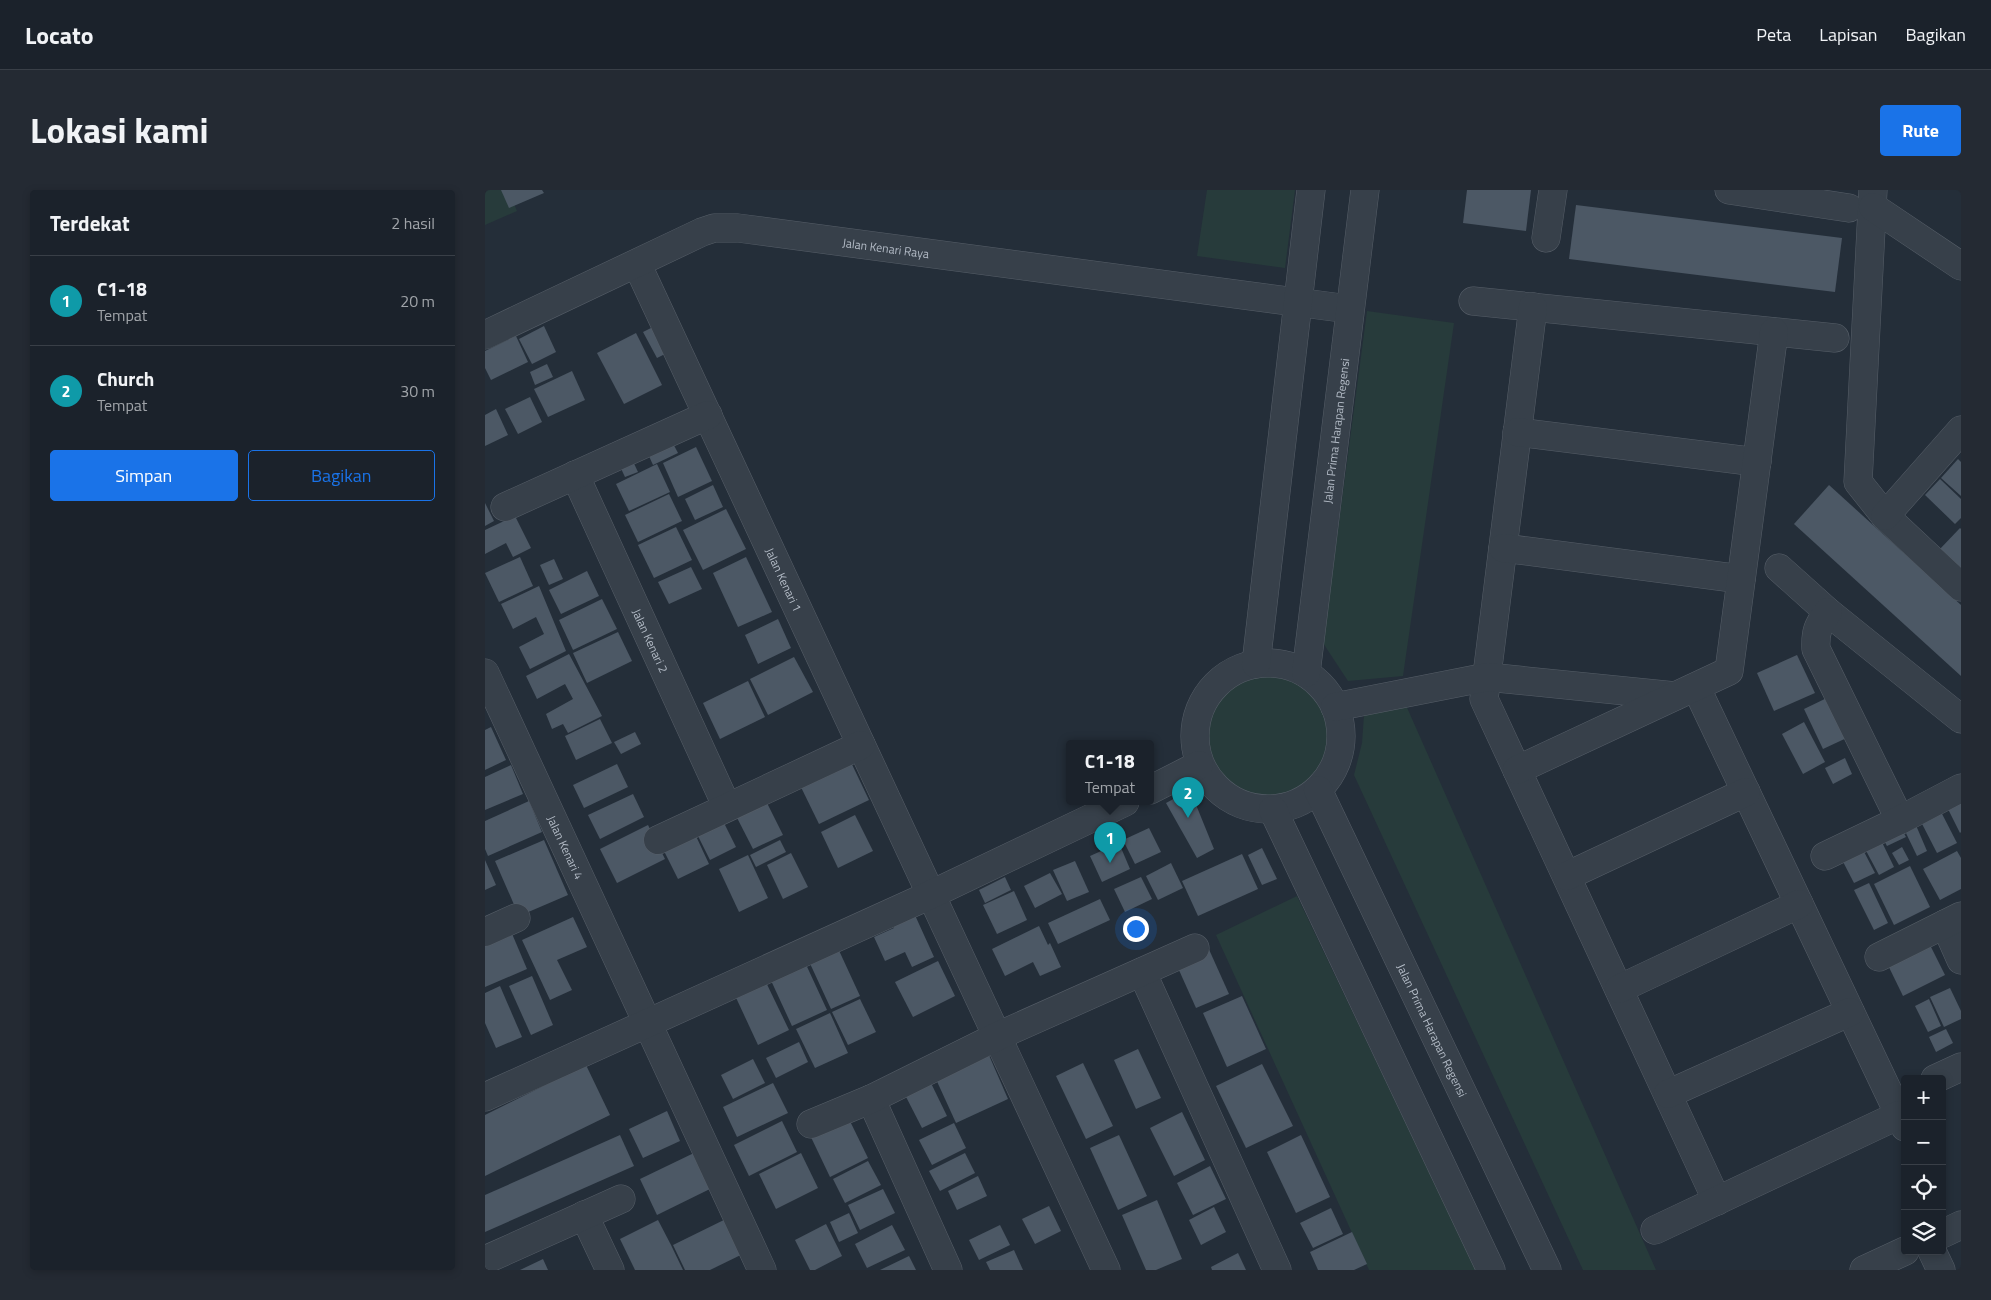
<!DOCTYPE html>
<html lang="id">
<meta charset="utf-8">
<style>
body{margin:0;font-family:"Titillium Web",sans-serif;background:#242a33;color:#f1f3f6}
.controls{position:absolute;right:15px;bottom:15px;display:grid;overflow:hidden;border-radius:5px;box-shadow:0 2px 8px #0003}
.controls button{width:45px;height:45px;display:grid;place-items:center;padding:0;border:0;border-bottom:1px solid #393f47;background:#1b222b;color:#f1f3f6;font:25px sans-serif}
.you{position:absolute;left:650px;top:738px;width:18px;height:18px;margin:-12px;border:4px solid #fff;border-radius:50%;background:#1a73e8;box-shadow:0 0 0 8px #1a73e833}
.badge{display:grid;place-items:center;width:32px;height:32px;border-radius:50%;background:#1a73e8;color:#fff;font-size:16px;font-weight:700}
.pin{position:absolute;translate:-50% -41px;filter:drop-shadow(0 1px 2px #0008)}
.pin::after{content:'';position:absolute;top:26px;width:18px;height:15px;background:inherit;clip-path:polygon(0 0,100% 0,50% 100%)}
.popup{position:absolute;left:581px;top:550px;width:88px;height:65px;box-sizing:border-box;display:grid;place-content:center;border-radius:5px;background:#1b222b;filter:drop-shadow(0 1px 4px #0005);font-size:16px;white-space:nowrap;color:#a0a4a9}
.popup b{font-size:19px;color:#f1f3f6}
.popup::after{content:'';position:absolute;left:50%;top:100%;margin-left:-10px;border:10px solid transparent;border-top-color:#1b222b}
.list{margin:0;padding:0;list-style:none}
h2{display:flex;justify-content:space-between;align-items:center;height:65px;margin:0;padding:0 20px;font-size:21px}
h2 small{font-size:16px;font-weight:400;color:#a0a4a9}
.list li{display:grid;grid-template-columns:32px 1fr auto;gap:15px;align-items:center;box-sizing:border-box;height:90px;padding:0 20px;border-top:1px solid #393f47}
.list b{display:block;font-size:19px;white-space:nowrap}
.list p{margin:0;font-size:16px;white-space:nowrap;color:#a0a4a9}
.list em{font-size:16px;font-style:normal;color:#a0a4a9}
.actions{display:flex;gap:10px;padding:15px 20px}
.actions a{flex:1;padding:11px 0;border:1px solid #1a73e8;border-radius:5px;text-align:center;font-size:18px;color:#1a73e8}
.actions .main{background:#1a73e8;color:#fff}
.icon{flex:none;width:28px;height:28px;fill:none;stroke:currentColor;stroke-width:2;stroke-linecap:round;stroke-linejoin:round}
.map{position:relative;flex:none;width:1476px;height:1080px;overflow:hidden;border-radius:5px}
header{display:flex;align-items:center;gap:30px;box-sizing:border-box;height:70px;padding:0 25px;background:#1b222b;border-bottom:1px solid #393f47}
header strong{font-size:24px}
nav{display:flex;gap:28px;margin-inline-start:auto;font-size:18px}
.intro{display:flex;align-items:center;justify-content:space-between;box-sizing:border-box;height:120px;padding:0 30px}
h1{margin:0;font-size:35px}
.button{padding:12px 22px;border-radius:5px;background:#1a73e8;color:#fff;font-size:18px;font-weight:700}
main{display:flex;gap:30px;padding:0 30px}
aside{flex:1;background:#1b222b;border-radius:5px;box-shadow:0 2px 8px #0003}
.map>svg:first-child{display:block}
.green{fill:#273b3b}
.building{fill:#4c5865}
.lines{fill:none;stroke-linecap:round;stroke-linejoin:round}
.minor-casing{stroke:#565e68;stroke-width:29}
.minor{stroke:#37404a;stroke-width:28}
.labels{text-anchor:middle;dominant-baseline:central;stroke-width:4;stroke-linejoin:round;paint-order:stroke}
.street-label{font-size:12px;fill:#b3bbc6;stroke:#1d252f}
</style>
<header>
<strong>Locato</strong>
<nav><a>Peta</a><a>Lapisan</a><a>Bagikan</a></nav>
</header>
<div class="intro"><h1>Lokasi kami</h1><a class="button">Rute</a></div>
<main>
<aside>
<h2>Terdekat<small>2 hasil</small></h2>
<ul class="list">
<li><span class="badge" style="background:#0f9aa8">1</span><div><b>C1-18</b><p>Tempat</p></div><em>20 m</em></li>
<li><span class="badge" style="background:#0f9aa8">2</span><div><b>Church</b><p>Tempat</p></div><em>30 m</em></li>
</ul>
<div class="actions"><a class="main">Simpan</a><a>Bagikan</a></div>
</aside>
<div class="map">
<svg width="1476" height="1080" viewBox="0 0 1476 1080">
<rect width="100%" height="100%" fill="#242e39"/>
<g class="green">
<path d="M0,0H23L32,21L0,35Z"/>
<path d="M722,0H810L800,78L712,66Z"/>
<path d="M882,121L969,133L918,486L863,491L838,453Z"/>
<circle cx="783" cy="547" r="73"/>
<path d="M916,504L1171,1080H1098L869,585L877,553L879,525Z"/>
<path d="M812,706L991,1080H884L731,745Z"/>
</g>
<g class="building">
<path d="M16,0H57L59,3L24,18Z"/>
<path d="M982,0H1046L1041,41L978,33Z"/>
<path d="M1091,15L1357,48L1350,102L1084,69Z"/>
<path d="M59,136L71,162L47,174L34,149Z"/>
<path d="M170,136L184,162L172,168L158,142Z"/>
<path d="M151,143L177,195L139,214L112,163Z"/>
<path d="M31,146L43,172L6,190L0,178V161Z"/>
<path d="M62,174L68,187L50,195L45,182Z"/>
<path d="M87,181L100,210L63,227L49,199Z"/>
<path d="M45,207L57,232L33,244L20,219Z"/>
<path d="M11,219L23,245L0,256V225Z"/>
<path d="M183,244L193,263L168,275L159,255Z"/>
<path d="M211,257L227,291L193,307L178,273Z"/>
<path d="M144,263L153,282L140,287L132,270Z"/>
<path d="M1473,269L1476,272V306L1456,288Z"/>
<path d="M172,274L185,302L144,321L131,294Z"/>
<path d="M1455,289L1476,309V328L1470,334L1440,305Z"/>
<path d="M228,295L238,317L210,330L200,309Z"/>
<path d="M1344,295L1476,415V486L1309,334Z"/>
<path d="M184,304L197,331L153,352L140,325Z"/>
<path d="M0,313L9,331L0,336Z"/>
<path d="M241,319L261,359L218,380L198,340Z"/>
<path d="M30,326L46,358L28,367L21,353L0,364V340Z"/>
<path d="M191,337L207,370L169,388L153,355Z"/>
<path d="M1475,338L1476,339V380L1454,360Z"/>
<path d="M35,367L48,396L14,412L0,383Z"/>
<path d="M261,367L287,422L253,437L228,383Z"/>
<path d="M69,369L78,389L64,395L55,375Z"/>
<path d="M206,377L217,399L184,414L173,392Z"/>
<path d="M102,381L114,406L76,424L64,400Z"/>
<path d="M54,396L81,461L45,479L34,457L59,444L51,427L28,439L16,414Z"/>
<path d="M117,409L132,439L88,460L74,430Z"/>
<path d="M293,429L306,458L273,474L260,445Z"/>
<path d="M133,442L147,471L102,493L88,463Z"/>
<path d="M84,464L117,526L83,543L78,534L67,539L61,524L88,509L80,494L52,509L41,486Z"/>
<path d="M1312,465L1330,503L1289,521L1272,483Z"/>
<path d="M309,467L328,502L283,525L265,489Z"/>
<path d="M263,491L280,527L235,549L218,513Z"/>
<path d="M1348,505L1368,545L1338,559L1319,519Z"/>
<path d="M115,529L127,553L91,570L80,546Z"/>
<path d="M1319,532L1340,572L1318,584L1297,544Z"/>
<path d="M6,537L21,570L0,580V540Z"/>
<path d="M150,542L156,554L136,564L129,552Z"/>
<path d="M362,564L384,610L334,634L312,589Z"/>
<path d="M1360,568L1367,584L1348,594L1340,578Z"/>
<path d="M132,574L143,597L99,618L88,595Z"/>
<path d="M26,575L38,604L0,620V587Z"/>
<path d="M705,600L729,659L712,668L681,613Z"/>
<path d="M277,603L298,645L268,659L247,618Z"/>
<path d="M1476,603V642L1475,643L1459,611Z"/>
<path d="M148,604L159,627L115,649L103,625Z"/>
<path d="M44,611L57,642L3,666L0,659V631Z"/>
<path d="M1453,616L1472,653L1452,663L1433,626Z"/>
<path d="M370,625L388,661L353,678L336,642Z"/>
<path d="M238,631L251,657L225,670L212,644Z"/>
<path d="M1430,633L1442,661L1432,666L1419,639Z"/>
<path d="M1414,634L1421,647L1402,656L1395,643Z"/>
<path d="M163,635L180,669L132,693L115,659Z"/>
<path d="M664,638L676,662L650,674L638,650Z"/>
<path d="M210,644L224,674L193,689L178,659Z"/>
<path d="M1394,646L1409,677L1394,685L1378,655Z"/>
<path d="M59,650L83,705L34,726L10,671Z"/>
<path d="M295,650L301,662L271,677L265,665Z"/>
<path d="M634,653L645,679L617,692L605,666Z"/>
<path d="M1375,654L1390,683L1369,693L1354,664Z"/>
<path d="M1417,657L1424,670L1414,675L1407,663Z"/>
<path d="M777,658L792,689L777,695L763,665Z"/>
<path d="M1472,661L1476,668V699L1455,710L1438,679Z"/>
<path d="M306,663L323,697L298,709L282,675Z"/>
<path d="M757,664L773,699L713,726L697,691Z"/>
<path d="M263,665L283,708L254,722L234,679Z"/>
<path d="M0,670L11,695L0,700Z"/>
<path d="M590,671L604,702L582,711L568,680Z"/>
<path d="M686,673L698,698L673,710L661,686Z"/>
<path d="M1425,676L1445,717L1409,735L1389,694Z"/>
<path d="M565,683L577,704L550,718L539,696Z"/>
<path d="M520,687L526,700L500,713L494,700Z"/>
<path d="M656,687L667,709L640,722L629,699Z"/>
<path d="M1384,693L1403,733L1389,740L1369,700Z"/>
<path d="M529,701L542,730L512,744L498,715Z"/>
<path d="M615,709L625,730L573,754L563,733Z"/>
<path d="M429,723L449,767L427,777L420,762L400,771L389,747L409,738L407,733Z"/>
<path d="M88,727L102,757L72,770L87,800L65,810L37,750Z"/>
<path d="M554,736L563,755L565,753L576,777L555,786L548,772L520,786L507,759Z"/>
<path d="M25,739L42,779L0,797V750Z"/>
<path d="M1441,747L1460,785L1418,806L1399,767Z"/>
<path d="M351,754L375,806L346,819L322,767Z"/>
<path d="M722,755L744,804L711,818L689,769Z"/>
<path d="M318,768L342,820L307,836L283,784Z"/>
<path d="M453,771L470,806L428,827L410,792Z"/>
<path d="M277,784L304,840L273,855L247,799Z"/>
<path d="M47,786L68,835L46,845L24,796Z"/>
<path d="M15,796L37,847L11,858L0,833V803Z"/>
<path d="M1465,798L1476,821V829L1459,837L1445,807Z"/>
<path d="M757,806L781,859L742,877L718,823Z"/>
<path d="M375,809L391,842L363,855L347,822Z"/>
<path d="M1444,809L1456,836L1443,842L1430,816Z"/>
<path d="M345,823L363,863L330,878L311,839Z"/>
<path d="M1461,839L1468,853L1451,862L1444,847Z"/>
<path d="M314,852L323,872L291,888L281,868Z"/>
<path d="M653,859L676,908L651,919L629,870Z"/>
<path d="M503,863L523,909L471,933L450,887Z"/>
<path d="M268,869L280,893L248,909L236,885Z"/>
<path d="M598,873L628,936L601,949L571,886Z"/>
<path d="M777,874L808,936L761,958L731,896Z"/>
<path d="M101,875L125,925L0,986V925Z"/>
<path d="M443,887L462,926L437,938L417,899Z"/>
<path d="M288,893L303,923L252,947L238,917Z"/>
<path d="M182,921L195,951L158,968L144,939Z"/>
<path d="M697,922L720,970L689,986L665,938Z"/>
<path d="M362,925L383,968L345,987L324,943Z"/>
<path d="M297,931L312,962L264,986L249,955Z"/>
<path d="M469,933L481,958L447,975L434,950Z"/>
<path d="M135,945L149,976L0,1042V1005Z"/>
<path d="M634,945L662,1006L633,1020L605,958Z"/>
<path d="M816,945L845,1007L811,1023L782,962Z"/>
<path d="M211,962L229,997L172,1025L155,989Z"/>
<path d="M316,963L333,998L291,1019L274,984Z"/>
<path d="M480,963L490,983L455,1001L444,981Z"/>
<path d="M383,971L396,995L360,1013L348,989Z"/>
<path d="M725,976L741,1009L708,1025L692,993Z"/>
<path d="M493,986L502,1006L472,1020L463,1001Z"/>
<path d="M398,999L410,1023L375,1040L363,1015Z"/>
<path d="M672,1010L697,1069L671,1080H661L637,1025Z"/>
<path d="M564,1016L576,1041L550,1054L537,1029Z"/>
<path d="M729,1017L741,1042L716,1055L704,1030Z"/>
<path d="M846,1018L858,1044L828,1058L815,1033Z"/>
<path d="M364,1023L373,1043L354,1052L345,1032Z"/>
<path d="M249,1025L266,1060L225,1080H200L188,1055Z"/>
<path d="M173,1030L186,1055L198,1080H150L135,1049Z"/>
<path d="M341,1034L357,1066L330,1080H325L310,1050Z"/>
<path d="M407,1035L420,1060L382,1078L370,1054Z"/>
<path d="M515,1035L525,1055L494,1070L484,1050Z"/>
<path d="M867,1042L882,1074L869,1080H833L825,1062Z"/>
<path d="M529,1060L538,1080H505L501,1072Z"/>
<path d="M753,1063L761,1080H727L726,1077Z"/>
<path d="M424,1066L431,1080H395Z"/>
<path d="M58,1069L63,1080H35Z"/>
</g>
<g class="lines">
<g class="minor-casing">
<g id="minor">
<path d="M1244,0L1364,18"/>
<path d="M1388,0L1373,292L1400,326L1476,397"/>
<path d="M1388,17L1476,76"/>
<path d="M1061,48L1068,0"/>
<path id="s1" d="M152,74L621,1080"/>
<path d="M988,111L1350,148"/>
<path d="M1048,117L999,509L1232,1011"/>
<path id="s2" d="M0,145L217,42L229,38H253L864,119"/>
<path d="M1032,242L1272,272"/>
<path id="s3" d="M90,285L242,617"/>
<path d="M20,317L223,225"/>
<path d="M1400,326L1476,240"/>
<path d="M1018,358L1256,389"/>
<path d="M1294,378L1343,422L1476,529"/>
<path d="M1343,422C1333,435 1330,442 1331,459L1415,630"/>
<circle cx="783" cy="546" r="73"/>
<path d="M771,474L826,0"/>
<path id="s4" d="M0,483L277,1080"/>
<path id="s5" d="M821,483L880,0"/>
<path d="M1211,497L1420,937"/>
<path d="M850,517L1002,487L1190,506"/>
<path d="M1032,580L1244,481L1289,142"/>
<path d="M665,600L714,575"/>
<path id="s6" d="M833,600L1062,1080"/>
<path d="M788,620L1006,1080"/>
<path d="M173,650L376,555"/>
<path d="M1340,666L1415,630L1476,598"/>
<path d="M1082,686L1261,602"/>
<path d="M1460,734L1476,770"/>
<path d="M0,742L31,728"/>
<path d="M1394,767L1476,726"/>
<path d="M657,782L792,1080"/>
<path d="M1134,799L1314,714"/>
<path d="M1450,889L1476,877"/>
<path d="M1183,904L1365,822"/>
<path d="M0,907L445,705L640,612"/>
<path d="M386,909L463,1080"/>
<path d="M326,934L386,909L513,846L710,758"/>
<path d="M99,1025L125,1080"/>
<path d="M1170,1040L1414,925"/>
<path d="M1457,1044L1476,1035"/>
<path d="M1447,1061L1456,1080"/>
<path d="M0,1070L136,1009"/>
<path d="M1379,1080L1420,1061"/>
</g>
</g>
<use href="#minor" class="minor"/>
</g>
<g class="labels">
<g class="street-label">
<text stroke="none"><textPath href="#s2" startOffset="426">Jalan Kenari Raya</textPath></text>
<text stroke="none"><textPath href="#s5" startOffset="244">Jalan Prima Harapan Regensi</textPath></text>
<text stroke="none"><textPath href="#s1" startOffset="348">Jalan Kenari 1</textPath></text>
<text stroke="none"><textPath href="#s3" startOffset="182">Jalan Kenari 2</textPath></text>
<text stroke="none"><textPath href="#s4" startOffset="192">Jalan Kenari 4</textPath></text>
<text stroke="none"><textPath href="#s6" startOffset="266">Jalan Prima Harapan Regensi</textPath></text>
</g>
</g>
</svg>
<div class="controls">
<button>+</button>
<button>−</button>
<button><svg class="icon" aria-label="locate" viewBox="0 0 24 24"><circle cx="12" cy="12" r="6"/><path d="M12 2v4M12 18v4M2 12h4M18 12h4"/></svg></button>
<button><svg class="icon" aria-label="layers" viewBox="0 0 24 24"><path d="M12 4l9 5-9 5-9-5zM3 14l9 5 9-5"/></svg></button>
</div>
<div class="you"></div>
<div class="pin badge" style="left:625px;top:673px;background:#0f9aa8">1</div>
<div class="popup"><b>C1-18</b>Tempat</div>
<div class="pin badge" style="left:703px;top:628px;background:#0f9aa8">2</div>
</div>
</main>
